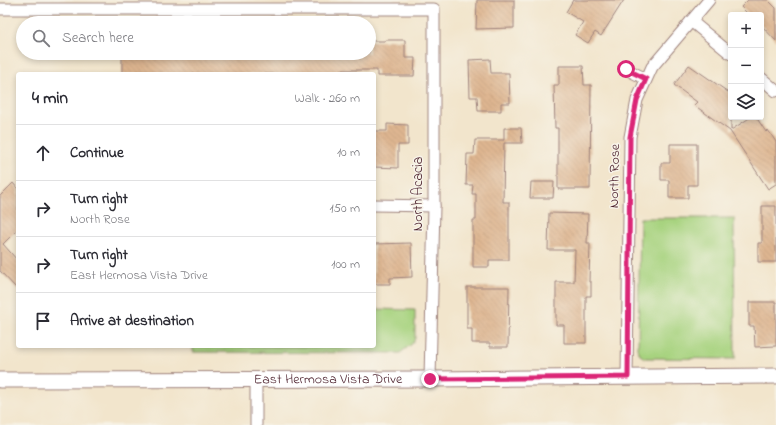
<!DOCTYPE html>
<meta charset="utf-8">
<style>
body{margin:0;font-family:"Indie Flower",sans-serif;background:#f2f2f3;color:#2b2b33}
.controls{position:absolute;right:12px;top:12px;display:grid;overflow:hidden;border-radius:4px;box-shadow:0 2px 6px #0003}
.controls button{width:36px;height:36px;display:grid;place-items:center;padding:0;border:0;border-bottom:1px solid #e1e1e2;background:#fff;color:#2b2b33;font:20px sans-serif}
.stop{position:absolute;width:12px;height:12px;margin:-9px;border:3px solid #db2777;border-radius:50%;background:#fff}
.stop.end{background:#db2777;border-color:#fff;box-shadow:0 1px 4px #0008}
.list{margin:0;padding:0;list-style:none}
h2{display:flex;justify-content:space-between;align-items:center;height:52px;margin:0;padding:0 16px;font-size:17px}
h2 small{font-size:13px;font-weight:400;color:#7c7c81}
.list li{display:grid;grid-template-columns:26px 1fr auto;gap:12px;align-items:center;box-sizing:border-box;height:56px;padding:0 16px;border-top:1px solid #e1e1e2}
.list b{display:block;font-size:15px;white-space:nowrap}
.list p{margin:0;font-size:13px;white-space:nowrap;color:#7c7c81}
.list em{font-size:13px;font-style:normal;color:#7c7c81}
.icon{flex:none;width:22px;height:22px;fill:none;stroke:currentColor;stroke-width:2;stroke-linecap:round;stroke-linejoin:round}
.map{position:relative;flex:none;width:776px;height:425px;overflow:hidden}
.search{position:absolute;background:#fff;box-shadow:0 2px 6px #0003;left:16px;top:16px;width:360px;height:44px;display:flex;align-items:center;gap:10px;box-sizing:border-box;padding:0 14px;border-radius:22px;color:#7c7c81;font-size:15px}
.panel{position:absolute;background:#fff;box-shadow:0 2px 6px #0003;left:16px;top:72px;width:360px;height:276px;border-radius:4px}
.map>svg:first-child{display:block}
.park{fill:#a7d37f;stroke:#787955}
.building{fill:url(#building-back-hatch)}
.lines{fill:none;stroke-linecap:round;stroke-linejoin:round}
.street-casing{stroke:#9e827c;stroke-width:13}
.secondary-casing{stroke:#9e827c;stroke-width:17}
.street{stroke:#fff;stroke-width:11}
.secondary{stroke:#fff;stroke-width:15}
.route{stroke:#db2777;stroke-width:5}
.labels{text-anchor:middle;dominant-baseline:central;stroke-width:3;stroke-linejoin:round;paint-order:stroke}
.street-label{font-size:14px;fill:#4a1f2b;stroke:#f7f3e8}
</style>
<div class="map">
<svg width="776" height="425" viewBox="0 0 776 425">
<defs>
<pattern id="building-back-hatch" width="6" height="6" patternUnits="userSpaceOnUse"><rect width="6" height="6" fill="#deb691"/><path d="M-1 5l2 2M0 0l6 6M5-1l2 2" fill="none" stroke="#c09c7d"/></pattern>
</defs>
<rect width="100%" height="100%" fill="#f7f3e8"/>
<filter id="ink" filterUnits="userSpaceOnUse"><feTurbulence type="fractalNoise" baseFrequency=".025" numOctaves="2"/><feDisplacementMap in="SourceGraphic" scale="8" xChannelSelector="R" yChannelSelector="G"/><feConvolveMatrix kernelMatrix="1 2 1 2 8 2 1 2 1" color-interpolation-filters="sRGB"/></filter>
<filter id="wash" filterUnits="userSpaceOnUse"><feTurbulence type="fractalNoise" baseFrequency=".012" numOctaves="4" result="noise"/><feDisplacementMap in="SourceGraphic" scale="16" xChannelSelector="R" yChannelSelector="G"/><feGaussianBlur stdDeviation="0.9" result="paint"/><feColorMatrix in="noise" values="0 0 0 0 0 0 0 0 0 0 0 0 0 0 0 0 0 1.4 0 .05"/><feComposite in="paint" operator="in"/></filter>
<g filter="url(#wash)">
<rect width="100%" height="100%" fill="#f2e5cc"/>
<g class="park">
<path d="M640,218H734L735,359L645,358L640,355L638,349Z"/>
<path d="M374,309L415,310V338L413,343L400,353L193,352V346H374Z"/>
</g>
<g id="blocks">
<g class="building">
<path d="M477,0H514V28L476,29Z"/>
<path d="M573,0H624L601,36L595,32L588,43L575,35L583,22L566,12Z"/>
<path d="M748,0H768L776,8V41L761,25V15H749L741,7Z"/>
<path d="M386,40H405V58H415L414,76H377V70H341V74H122V53H369V41H386Z"/>
<path d="M490,59L491,73H509L510,103H501V111H478L477,97H470L469,60Z"/>
<path d="M689,65L731,94V130L751,117H756L766,132L768,130L776,142V184L768,189L730,131L694,105L697,102L674,85Z"/>
<path d="M559,66H583L584,85H591L590,189H558V128H555L554,85H559Z"/>
<path d="M387,124L408,125V145H398V168L374,167V131H387Z"/>
<path d="M504,128H521L522,143H504L503,202H509V260H489V267H473V220H476V194H472L473,185H466L467,154H474L475,140H504Z"/>
<path d="M670,144H697V185H688V198H669V180H661V163H670Z"/>
<path d="M531,182H554L553,198H530Z"/>
<path d="M13,183L18,189V229L3,244L18,261V290L0,271V196Z"/>
<path d="M762,206H776V262H758V243H762Z"/>
<path d="M549,213L588,214L587,243H590L589,282H591V296H586V343H564V325H556V282H574L575,250H548Z"/>
<path d="M411,243L412,277L390,278V284H374V244Z"/>
<path d="M467,287H509L508,347H490V343H472V329H467Z"/>
<path d="M749,302H776V346L755,347L754,326H749Z"/>
</g>
</g>
</g>
<g filter="url(#ink)">
<use href="#blocks" fill-opacity="0" stroke="#9e827c" stroke-width="1"/>
<g class="lines">
<g class="street-casing">
<g id="street">
<path d="M0,9H434V206L430,379"/>
<path d="M691,21L731,54"/>
<path d="M626,69L646,79"/>
<path d="M761,78L776,91"/>
<path d="M374,205L434,206"/>
<path d="M627,377L630,137L637,100L652,67L709,0"/>
<path d="M256,425V379"/>
</g>
</g>
<g class="secondary-casing">
<g id="secondary">
<path id="s1" d="M0,380L430,379L776,376"/>
</g>
</g>
<use href="#street" class="street"/>
<use href="#secondary" class="secondary"/>
</g>
</g>
<g class="lines" filter="url(#ink)">
<path class="route" d="M430,379L628,377L630,137L637,100L646,79L626,69"/>
</g>
<g class="labels">
<g class="street-label">
<text transform="translate(615 176) rotate(-89)">North Rose</text>
<text transform="translate(418 194) rotate(-90)">North Acacia</text>
<text stroke="none"><textPath href="#s1" startOffset="328">East Hermosa Vista Drive</textPath></text>
</g>
</g>
</svg>
<div class="controls">
<button>+</button>
<button>−</button>
<button><svg class="icon" aria-label="layers" viewBox="0 0 24 24"><path d="M12 4l9 5-9 5-9-5zM3 14l9 5 9-5"/></svg></button>
</div>
<div class="stop" style="left:626px;top:69px"></div>
<div class="stop end" style="left:430px;top:379px"></div>
<div class="search"><svg class="icon" aria-label="search" viewBox="0 0 24 24"><circle cx="10" cy="10" r="6"/><path d="M15 15l6 6"/></svg>Search here</div>
<section class="panel">
<h2>4 min<small>Walk · 260 m</small></h2>
<ul class="list">
<li><svg class="icon" aria-label="ahead" viewBox="0 0 24 24"><path d="M12 20V5M6 11l6-6 6 6"/></svg><div><b>Continue</b></div><em>10 m</em></li>
<li><svg class="icon" aria-label="right" viewBox="0 0 24 24"><path d="M7 20v-9h11M14 6l5 5-5 5"/></svg><div><b>Turn right</b><p>North Rose</p></div><em>150 m</em></li>
<li><svg class="icon" aria-label="right" viewBox="0 0 24 24"><path d="M7 20v-9h11M14 6l5 5-5 5"/></svg><div><b>Turn right</b><p>East Hermosa Vista Drive</p></div><em>100 m</em></li>
<li><svg class="icon" aria-label="arrive" viewBox="0 0 24 24"><path d="M6 21V4h12l-3 4 3 4H6"/></svg><div><b>Arrive at destination</b></div></li>
</ul>
</section>
</div>
